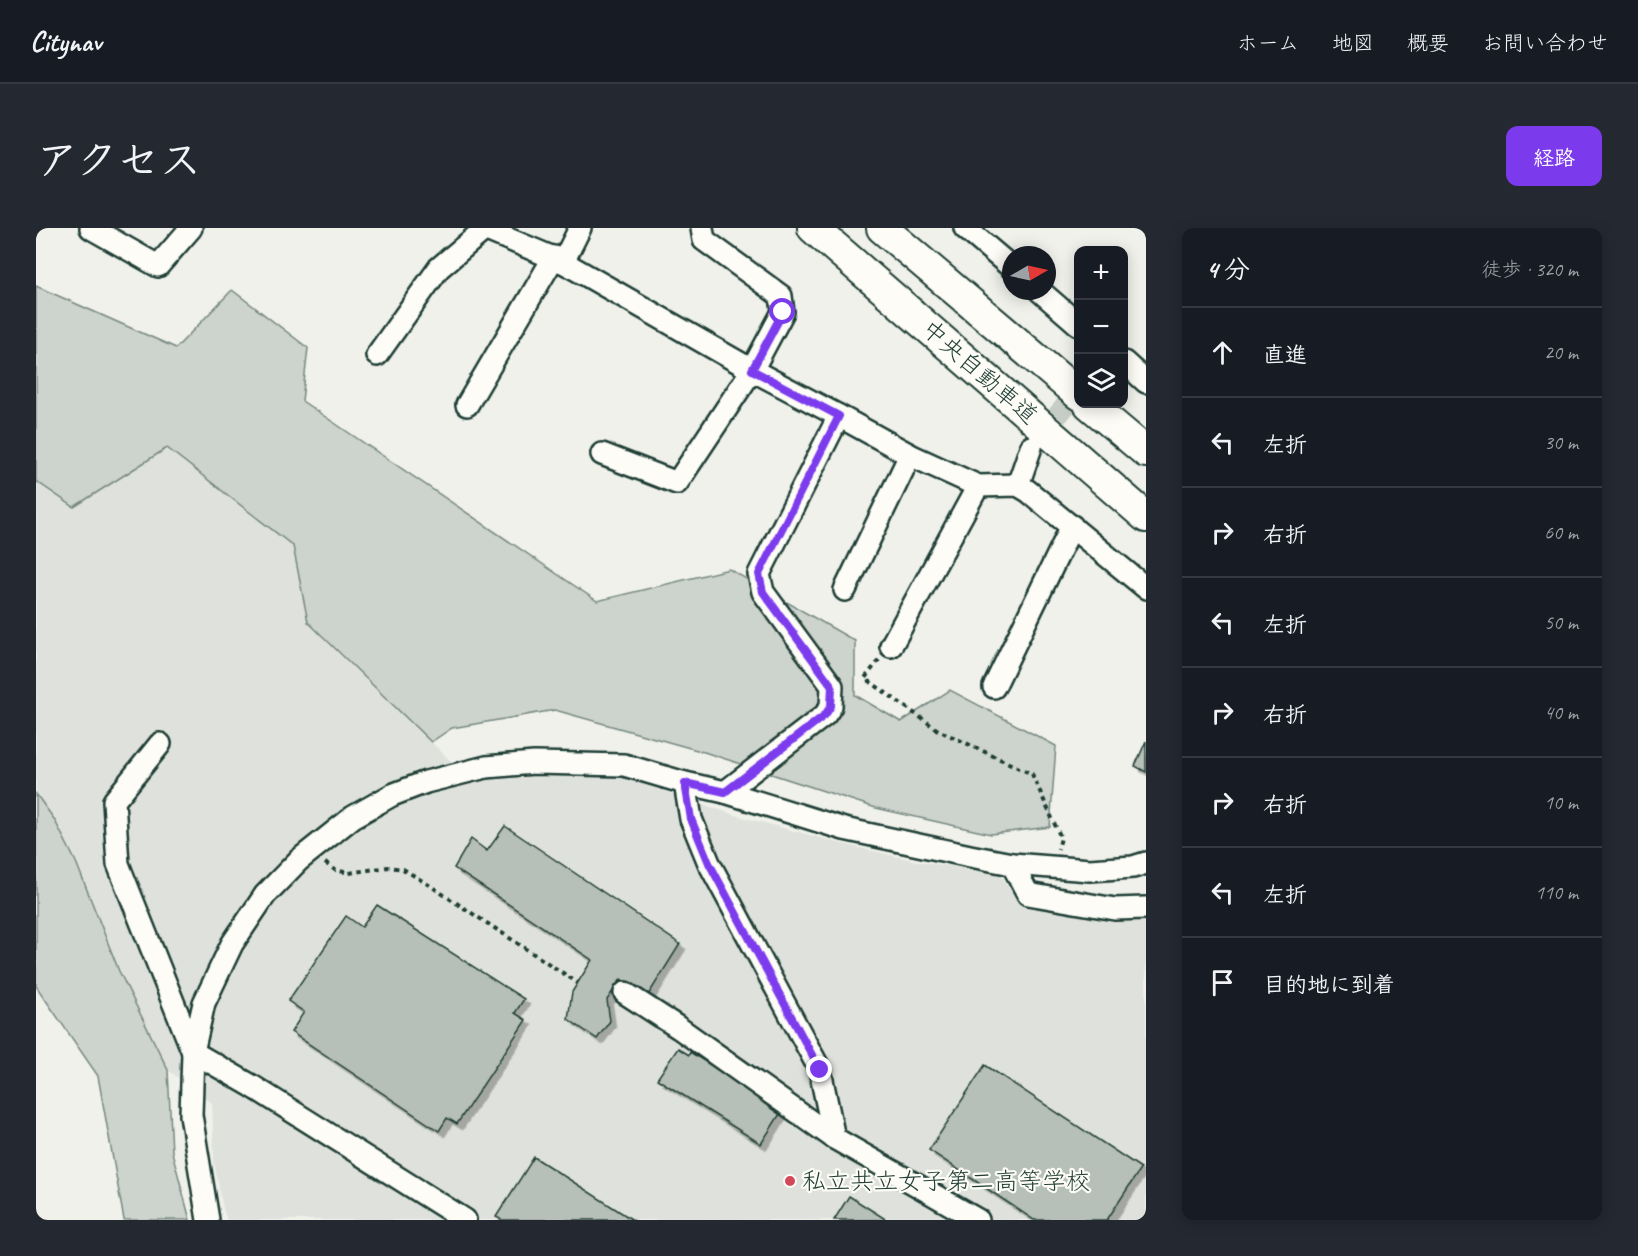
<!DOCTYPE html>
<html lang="ja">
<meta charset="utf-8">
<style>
body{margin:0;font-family:Caveat,"Klee One",sans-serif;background:#242831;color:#f1f3f6}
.controls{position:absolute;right:18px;top:18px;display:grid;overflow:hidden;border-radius:12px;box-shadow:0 3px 15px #0003}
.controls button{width:54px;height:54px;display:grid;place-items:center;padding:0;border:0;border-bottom:2px solid #363941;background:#171b24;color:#f1f3f6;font:30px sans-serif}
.compass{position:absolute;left:966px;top:18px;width:54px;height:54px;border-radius:50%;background:#171b24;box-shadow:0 3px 15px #0003;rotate:81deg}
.stop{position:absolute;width:18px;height:18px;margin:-14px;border:4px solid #7c3aed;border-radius:50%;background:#fff}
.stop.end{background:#7c3aed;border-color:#fff;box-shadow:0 2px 6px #0008}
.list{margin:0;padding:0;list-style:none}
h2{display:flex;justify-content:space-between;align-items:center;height:78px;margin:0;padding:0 24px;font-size:26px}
h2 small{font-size:20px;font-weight:400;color:#9ea1a6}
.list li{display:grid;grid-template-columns:39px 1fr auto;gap:18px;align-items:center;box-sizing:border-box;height:90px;padding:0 24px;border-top:2px solid #363941}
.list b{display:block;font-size:22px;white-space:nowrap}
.list em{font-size:20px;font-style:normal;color:#9ea1a6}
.icon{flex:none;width:33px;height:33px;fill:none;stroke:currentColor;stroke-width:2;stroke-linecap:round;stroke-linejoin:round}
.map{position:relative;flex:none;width:1110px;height:992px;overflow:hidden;border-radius:12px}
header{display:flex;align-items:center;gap:36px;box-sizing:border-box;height:84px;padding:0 30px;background:#171b24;border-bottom:2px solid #363941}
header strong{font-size:28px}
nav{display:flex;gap:33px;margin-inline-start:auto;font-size:21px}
.intro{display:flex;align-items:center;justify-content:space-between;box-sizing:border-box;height:144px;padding:0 36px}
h1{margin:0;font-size:42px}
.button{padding:15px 27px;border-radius:12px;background:#7c3aed;color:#fff;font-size:21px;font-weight:700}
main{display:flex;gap:36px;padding:0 36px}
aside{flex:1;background:#171b24;border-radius:12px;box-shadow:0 3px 15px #0003}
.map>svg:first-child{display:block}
.built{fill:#dfe2dc}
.green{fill:#cdd3cd;stroke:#768880;stroke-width:1.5}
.building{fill:#b6bfb8;stroke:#1f3d34;stroke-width:1.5;filter:url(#shadow)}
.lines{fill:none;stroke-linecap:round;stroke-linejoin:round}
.minor-tunnel{stroke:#c6cdc6;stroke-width:21;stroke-dasharray:21 10;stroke-linecap:butt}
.minor-casing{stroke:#1f3d34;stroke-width:26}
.highway-casing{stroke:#1f3d34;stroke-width:34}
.path{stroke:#1f3d34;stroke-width:4;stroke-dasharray:4.5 4.5;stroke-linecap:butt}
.minor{stroke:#fdfcf7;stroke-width:21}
.highway{stroke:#fdfcf7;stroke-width:30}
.route{stroke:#7c3aed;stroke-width:8}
.poi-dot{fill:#d1495b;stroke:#fdfcf7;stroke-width:2}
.labels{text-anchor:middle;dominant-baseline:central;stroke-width:4.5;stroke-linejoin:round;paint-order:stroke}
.street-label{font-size:24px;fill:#1f3d34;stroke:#fdfcf7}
.poi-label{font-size:24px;fill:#1f3d34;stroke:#fdfcf7;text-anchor:start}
</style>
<header>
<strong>Citynav</strong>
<nav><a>ホーム</a><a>地図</a><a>概要</a><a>お問い合わせ</a></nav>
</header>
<div class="intro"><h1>アクセス</h1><a class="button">経路</a></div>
<main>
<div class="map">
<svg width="1110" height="992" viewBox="0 0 1110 992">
<defs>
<filter id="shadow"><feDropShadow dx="5.5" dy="5.5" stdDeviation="0" flood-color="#0004"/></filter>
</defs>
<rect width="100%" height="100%" fill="#f0f1eb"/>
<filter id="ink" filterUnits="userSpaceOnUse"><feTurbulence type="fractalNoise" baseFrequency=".0167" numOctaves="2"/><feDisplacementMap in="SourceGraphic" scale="12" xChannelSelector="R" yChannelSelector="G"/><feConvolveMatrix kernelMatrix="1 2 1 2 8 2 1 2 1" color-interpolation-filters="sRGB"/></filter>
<g filter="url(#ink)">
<path class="built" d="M130,220L257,319L272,394L422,540L466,527L511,524L699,587L807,616L881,633L965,646L972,659L996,674L1110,689V992H191L187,981L178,934L176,875L132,842L83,743L40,634L18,591L0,566V253L38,278Z"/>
<g class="green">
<path d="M0,58L140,120L196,62L272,120L266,173L561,373L693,341L819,413V467L865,494L914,462L1020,518L1014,599L955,606L840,580L668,524L519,482L416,500L395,514L272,394L257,318L131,220L38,279L0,253Z"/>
<path d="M0,566L18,591L40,634L83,743L132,842L136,924L154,992H88L62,848L0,758Z"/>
</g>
<g class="building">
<path d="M1110,513V544L1099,538Z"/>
<path d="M469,598L644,716L611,769L585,751L571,772L574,793L561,811L532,791L536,764L556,732L418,640L435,611L451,623Z"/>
<path d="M341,677L488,771L479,785L490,792L421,896L411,890L403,903L255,804L268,784L252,773L310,688L326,699Z"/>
<path d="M642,820L653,827L654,824L737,877L735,880L744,886L725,916L621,851Z"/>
<path d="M949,837L1105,940L1071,992H998L893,922Z"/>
<path d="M498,929L597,992H466L460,989Z"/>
<path d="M813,968L851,992H798Z"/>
</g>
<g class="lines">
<path class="minor-tunnel" d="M1001,212L1042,163"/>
<g class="minor-casing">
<g id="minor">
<path d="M55,0L122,38L155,0"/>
<path d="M446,0L527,34L716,142L803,188L874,227L942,258L982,257L992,263L1110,360"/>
<path d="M929,0L975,39"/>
<path d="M527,34L544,0"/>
<path d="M1004,63L1042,96"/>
<path d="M341,127L403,40L449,1"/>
<path d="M1088,134L1110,154"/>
<path d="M431,177L518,29"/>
<path d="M566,226L641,255L716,142L747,84L745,68L668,12L666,0"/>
<path d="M982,257L995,219"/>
<path d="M809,362L874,227"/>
<path d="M855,418L942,258"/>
<path d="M958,459L1036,298"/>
<path d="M124,516L78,573L82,636L157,824L216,858L429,992"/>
<path d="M649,555L655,591L673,635L784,842L798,910"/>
<path d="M689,564L789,487L795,478L796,458L727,364L723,346L803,188"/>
<path d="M976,636L992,666L1079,681L1110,680"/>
<path d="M589,765L643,800L798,910L942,992"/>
<path d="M172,992L155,887L157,824L168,775L196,716L229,667L263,632L317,589L356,567L390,554L450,539L498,535L588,537L649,555L689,564L808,601L934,628L976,636L1054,642L1097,639L1110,635"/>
</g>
</g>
<g class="highway-casing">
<g id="highway">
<path d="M777,0L1110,289"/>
<path d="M846,0L1042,166"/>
<path d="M1053,176L1110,224"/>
</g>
</g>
<g class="path">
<path d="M843,432L829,450L902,502L996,546L1025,610L1022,621"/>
<path d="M289,635L299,642L313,645L352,639L367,641L393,657L542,755"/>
</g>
<use href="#minor" class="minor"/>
<use href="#highway" class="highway"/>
</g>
</g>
<g class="lines" filter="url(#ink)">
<path class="route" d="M747,84L716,142L803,188L723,346L727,364L796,458L795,478L789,487L689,564L649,555L655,591L673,635L784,842"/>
</g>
<circle class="poi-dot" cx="754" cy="953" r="6"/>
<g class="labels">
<g class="street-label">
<text transform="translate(944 144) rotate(41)">中央自動車道</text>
</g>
<g class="poi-label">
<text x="766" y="953">私立共立女子第二高等学校</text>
</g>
</g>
</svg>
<div class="controls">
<button>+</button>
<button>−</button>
<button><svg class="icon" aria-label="layers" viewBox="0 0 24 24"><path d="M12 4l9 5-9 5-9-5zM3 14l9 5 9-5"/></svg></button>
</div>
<svg class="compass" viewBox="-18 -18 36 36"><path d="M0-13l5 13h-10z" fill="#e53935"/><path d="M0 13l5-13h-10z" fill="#9ea1a6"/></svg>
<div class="stop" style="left:747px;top:84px"></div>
<div class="stop end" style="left:784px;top:842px"></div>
</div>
<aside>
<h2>4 分<small>徒歩 · 320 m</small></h2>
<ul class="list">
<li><svg class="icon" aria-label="ahead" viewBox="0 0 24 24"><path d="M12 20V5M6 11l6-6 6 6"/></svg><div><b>直進</b></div><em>20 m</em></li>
<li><svg class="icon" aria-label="left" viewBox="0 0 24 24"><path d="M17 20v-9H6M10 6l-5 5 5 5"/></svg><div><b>左折</b></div><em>30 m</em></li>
<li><svg class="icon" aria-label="right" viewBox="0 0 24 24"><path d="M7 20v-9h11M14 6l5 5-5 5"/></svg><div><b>右折</b></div><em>60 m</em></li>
<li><svg class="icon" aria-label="left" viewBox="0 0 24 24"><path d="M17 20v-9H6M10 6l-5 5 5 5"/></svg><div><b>左折</b></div><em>50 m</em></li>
<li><svg class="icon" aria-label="right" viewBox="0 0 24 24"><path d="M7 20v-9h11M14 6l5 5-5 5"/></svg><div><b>右折</b></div><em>40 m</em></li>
<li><svg class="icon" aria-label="right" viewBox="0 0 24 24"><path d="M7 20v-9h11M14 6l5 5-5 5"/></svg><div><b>右折</b></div><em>10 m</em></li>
<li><svg class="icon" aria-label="left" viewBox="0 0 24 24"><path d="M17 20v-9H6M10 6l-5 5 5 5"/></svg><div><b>左折</b></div><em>110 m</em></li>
<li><svg class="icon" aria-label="arrive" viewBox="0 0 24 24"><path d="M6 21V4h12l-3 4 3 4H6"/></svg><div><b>目的地に到着</b></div></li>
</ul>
</aside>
</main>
